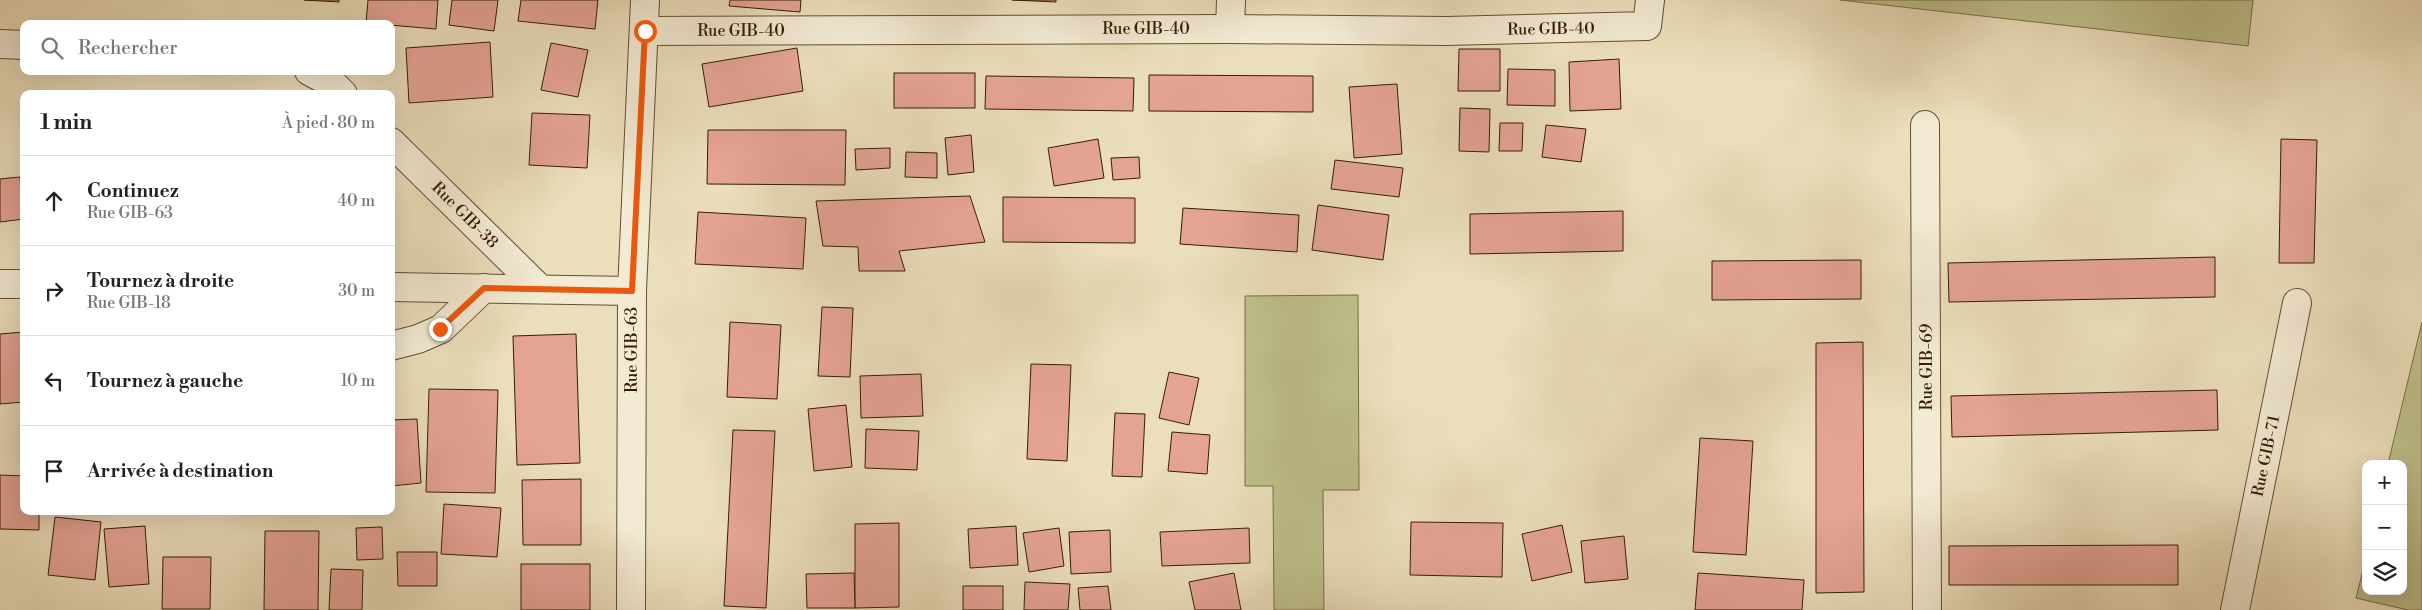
<!DOCTYPE html>
<html lang="fr">
<meta charset="utf-8">
<style>
body{margin:0;font-family:"Libre Bodoni",serif;background:#f2f2f2;color:#222}
.controls{position:absolute;right:15px;bottom:15px;display:grid;overflow:hidden;border-radius:10px;box-shadow:0 5px 20px #0002}
.controls button{width:45px;height:45px;display:grid;place-items:center;padding:0;border:0;border-bottom:1px solid #e0e0e0;background:#fff;color:#222;font:25px sans-serif}
.stop{position:absolute;width:15px;height:15px;margin:-11px;border:4px solid #ea580c;border-radius:50%;background:#fff}
.stop.end{background:#ea580c;border-color:#fff;box-shadow:0 1px 5px #0008}
.list{margin:0;padding:0;list-style:none}
h2{display:flex;justify-content:space-between;align-items:center;height:65px;margin:0;padding:0 20px;font-size:21px}
h2 small{font-size:16px;font-weight:400;color:#767676}
.list li{display:grid;grid-template-columns:32px 1fr auto;gap:15px;align-items:center;box-sizing:border-box;height:90px;padding:0 20px;border-top:1px solid #e0e0e0}
.list b{display:block;font-size:19px;white-space:nowrap}
.list p{margin:0;font-size:16px;white-space:nowrap;color:#767676}
.list em{font-size:16px;font-style:normal;color:#767676}
.icon{flex:none;width:28px;height:28px;fill:none;stroke:currentColor;stroke-width:2;stroke-linecap:round;stroke-linejoin:round}
.map{position:relative;flex:none;width:2422px;height:610px;overflow:hidden}
.search{position:absolute;background:#fff;box-shadow:0 5px 20px #0002;left:20px;top:20px;width:375px;height:55px;display:flex;align-items:center;gap:12px;box-sizing:border-box;padding:0 18px;border-radius:10px;color:#767676;font-size:19px}
.panel{position:absolute;background:#fff;box-shadow:0 5px 20px #0002;left:20px;top:90px;width:375px;height:425px;border-radius:10px}
.map>svg:first-child{display:block}
.green{fill:#bebf8b;stroke:#7a6e48}
.building{fill:#e5a396;stroke:#371d05}
.lines{fill:none;stroke-linecap:round;stroke-linejoin:round}
.minor-casing{stroke:#644d32;stroke-width:30}
.minor{stroke:#f2ead3;stroke-width:28}
.route{stroke:#ea580c;stroke-width:6}
.labels{text-anchor:middle;dominant-baseline:central;stroke-width:4;stroke-linejoin:round;paint-order:stroke}
.street-label{font-size:16px;fill:#371d05;stroke:#f2ead3}
</style>
<div class="map">
<svg width="2422" height="610" viewBox="0 0 2422 610">
<rect width="100%" height="100%" fill="#ebdebb"/>
<filter id="stains"><feTurbulence type="fractalNoise" baseFrequency=".004" numOctaves="4"/><feColorMatrix values="0 0 0 0 .2 0 0 0 0 .09 0 0 0 0 .02 0 0 0 .5 -.17"/></filter>
<radialGradient id="worn" r=".72"><stop offset=".6" stop-color="#630" stop-opacity="0"/><stop offset="1" stop-color="#630" stop-opacity=".3"/></radialGradient>
<g class="green">
<path d="M1840,0H2253L2248,46Z"/>
<path d="M1358,295L1359,490H1323L1324,610H1274L1273,486H1245V296Z"/>
<path d="M2422,322V610H2408L2356,598L2366,558V591H2403V464H2388Z"/>
</g>
<g class="building">
<path d="M304,0H339V2Z"/>
<path d="M368,0H438L436,29L366,23Z"/>
<path d="M452,0H498L494,31L449,25Z"/>
<path d="M521,0H598L595,29L518,21Z"/>
<path d="M730,0H801L800,12L729,6Z"/>
<path d="M1012,0H1056V2Z"/>
<path d="M490,42L493,97L409,103L406,48Z"/>
<path d="M551,43L588,50L578,97L541,90Z"/>
<path d="M797,48L803,91L709,107L702,64Z"/>
<path d="M1459,49H1500V91H1458Z"/>
<path d="M1619,59L1621,109L1570,111L1569,62Z"/>
<path d="M1508,69L1555,70V106L1507,105Z"/>
<rect x="894" y="73" width="81" height="35"/>
<path d="M1149,75L1313,76V112L1149,111Z"/>
<path d="M986,76L1134,78L1133,111L985,109Z"/>
<path d="M1397,84L1402,154L1354,158L1349,87Z"/>
<path d="M1460,108L1490,109L1489,152L1459,151Z"/>
<path d="M532,113L590,115L587,168L529,165Z"/>
<path d="M1500,123H1523L1522,151H1499Z"/>
<path d="M1546,125L1586,129L1581,162L1542,157Z"/>
<path d="M708,130H846L845,185L707,184Z"/>
<path d="M971,135L974,172L948,175L945,138Z"/>
<path d="M1098,139L1104,178L1054,186L1048,148Z"/>
<path d="M2281,139L2317,140L2314,263H2279Z"/>
<path d="M890,148V168L856,170L855,149Z"/>
<path d="M906,152L937,153V178L905,177Z"/>
<path d="M1139,157L1140,178L1113,180L1111,158Z"/>
<path d="M1335,160L1403,168L1399,197L1331,189Z"/>
<path d="M20,177L24,219L0,222V179Z"/>
<path d="M970,196L985,242L899,251L905,271H859L858,247L823,246L816,201Z"/>
<path d="M1003,197L1135,198V243L1003,242Z"/>
<path d="M1318,205L1389,215L1383,260L1312,250Z"/>
<path d="M1183,208L1299,215L1297,252L1180,244Z"/>
<path d="M1623,211V251L1470,254V214Z"/>
<path d="M698,212L806,218L803,269L695,264Z"/>
<path d="M2215,257V297L1949,302L1948,263Z"/>
<path d="M1861,260V299L1712,300V261Z"/>
<path d="M822,307L853,308L850,377L818,376Z"/>
<path d="M730,322L781,325L777,399L727,397Z"/>
<path d="M24,332V402L0,404V334Z"/>
<path d="M576,334L580,463L517,465L513,336Z"/>
<path d="M1863,342L1864,592L1816,593V343Z"/>
<path d="M1031,364L1071,365L1067,461L1027,459Z"/>
<path d="M1169,372L1199,378L1189,425L1159,418Z"/>
<path d="M921,374L923,416L861,418L860,376Z"/>
<path d="M429,389L498,390L495,493L426,492Z"/>
<path d="M2217,390L2218,430L1952,437L1951,396Z"/>
<path d="M846,405L852,467L814,471L808,409Z"/>
<path d="M1115,413L1145,414L1142,477L1112,476Z"/>
<path d="M417,419L421,483L391,486V420Z"/>
<path d="M866,429L919,431L917,470L865,468Z"/>
<path d="M733,430L775,431L766,608L724,606Z"/>
<path d="M1172,432L1210,435L1207,474L1168,471Z"/>
<path d="M1700,438L1753,441L1746,555L1693,552Z"/>
<path d="M0,475L24,476V511H39V530L0,529Z"/>
<path d="M581,479V545H523L522,480Z"/>
<path d="M444,504L501,508L497,557L441,554Z"/>
<path d="M55,517L101,522L95,580L48,575Z"/>
<path d="M1411,522L1503,523L1502,577L1410,575Z"/>
<path d="M899,523V607L855,608V524Z"/>
<path d="M1562,525L1572,572L1532,581L1522,534Z"/>
<path d="M145,526L149,584L109,587L104,529Z"/>
<path d="M1016,526L1018,565L970,568L968,529Z"/>
<path d="M382,527L383,559L357,560L356,528Z"/>
<path d="M1059,528L1064,566L1029,572L1023,533Z"/>
<path d="M1249,528L1250,563L1162,566L1160,532Z"/>
<path d="M1110,530L1111,572L1071,574L1069,532Z"/>
<path d="M265,531H319L318,610H264Z"/>
<path d="M1624,536L1628,579L1585,583L1581,541Z"/>
<path d="M2178,545V585H1949V546Z"/>
<path d="M397,552H437V586H398Z"/>
<path d="M163,557H211L210,609H162Z"/>
<rect x="521" y="564" width="69" height="46"/>
<path d="M331,569L363,570L362,610H329Z"/>
<path d="M854,573L855,608H807L806,574Z"/>
<path d="M1234,573L1241,610H1195L1189,582Z"/>
<path d="M1698,573L1804,580L1802,610H1695Z"/>
<path d="M1025,582L1070,584L1068,610H1024Z"/>
<rect x="963" y="586" width="40" height="24"/>
<path d="M1108,586L1111,610H1080L1078,588Z"/>
</g>
<g class="lines">
<g class="minor-casing">
<g id="minor">
<path d="M1230,29L1231,0"/>
<path d="M645,31L1230,29L1446,31L1647,26L1650,0"/>
<path d="M0,44L24,45"/>
<path d="M309,71L333,84L343,94"/>
<path d="M1925,125L1927,610"/>
<path d="M391,142L540,289"/>
<path d="M0,284H24"/>
<path d="M391,287L632,291"/>
<path d="M391,346L418,339L441,329L484,288"/>
<path d="M631,610L632,291L645,0"/>
<path d="M2235,610L2297,303"/>
</g>
</g>
<use href="#minor" class="minor"/>
</g>
<g class="lines">
<path class="route" d="M440,329L484,288L632,291L645,31"/>
</g>
<g class="labels">
<g class="street-label">
<text x="1146" y="29">Rue GIB-40</text>
<text transform="translate(1551 29) rotate(-1)">Rue GIB-40</text>
<text x="741" y="31">Rue GIB-40</text>
<text transform="translate(465 215) rotate(45)">Rue GIB-38</text>
<text transform="translate(632 350) rotate(-90)">Rue GIB-63</text>
<text transform="translate(1927 367) rotate(-90)">Rue GIB-69</text>
<text transform="translate(2266 456) rotate(-78)">Rue GIB-71</text>
</g>
</g>
<rect width="100%" height="100%" filter="url(#stains)"/>
<rect width="100%" height="100%" fill="url(#worn)"/>
</svg>
<div class="controls">
<button>+</button>
<button>−</button>
<button><svg class="icon" aria-label="layers" viewBox="0 0 24 24"><path d="M12 4l9 5-9 5-9-5zM3 14l9 5 9-5"/></svg></button>
</div>
<div class="stop" style="left:645px;top:31px"></div>
<div class="stop end" style="left:440px;top:329px"></div>
<div class="search"><svg class="icon" aria-label="search" viewBox="0 0 24 24"><circle cx="10" cy="10" r="6"/><path d="M15 15l6 6"/></svg>Rechercher</div>
<section class="panel">
<h2>1 min<small>À pied · 80 m</small></h2>
<ul class="list">
<li><svg class="icon" aria-label="ahead" viewBox="0 0 24 24"><path d="M12 20V5M6 11l6-6 6 6"/></svg><div><b>Continuez</b><p>Rue GIB-63</p></div><em>40 m</em></li>
<li><svg class="icon" aria-label="right" viewBox="0 0 24 24"><path d="M7 20v-9h11M14 6l5 5-5 5"/></svg><div><b>Tournez à droite</b><p>Rue GIB-18</p></div><em>30 m</em></li>
<li><svg class="icon" aria-label="left" viewBox="0 0 24 24"><path d="M17 20v-9H6M10 6l-5 5 5 5"/></svg><div><b>Tournez à gauche</b></div><em>10 m</em></li>
<li><svg class="icon" aria-label="arrive" viewBox="0 0 24 24"><path d="M6 21V4h12l-3 4 3 4H6"/></svg><div><b>Arrivée à destination</b></div></li>
</ul>
</section>
</div>
